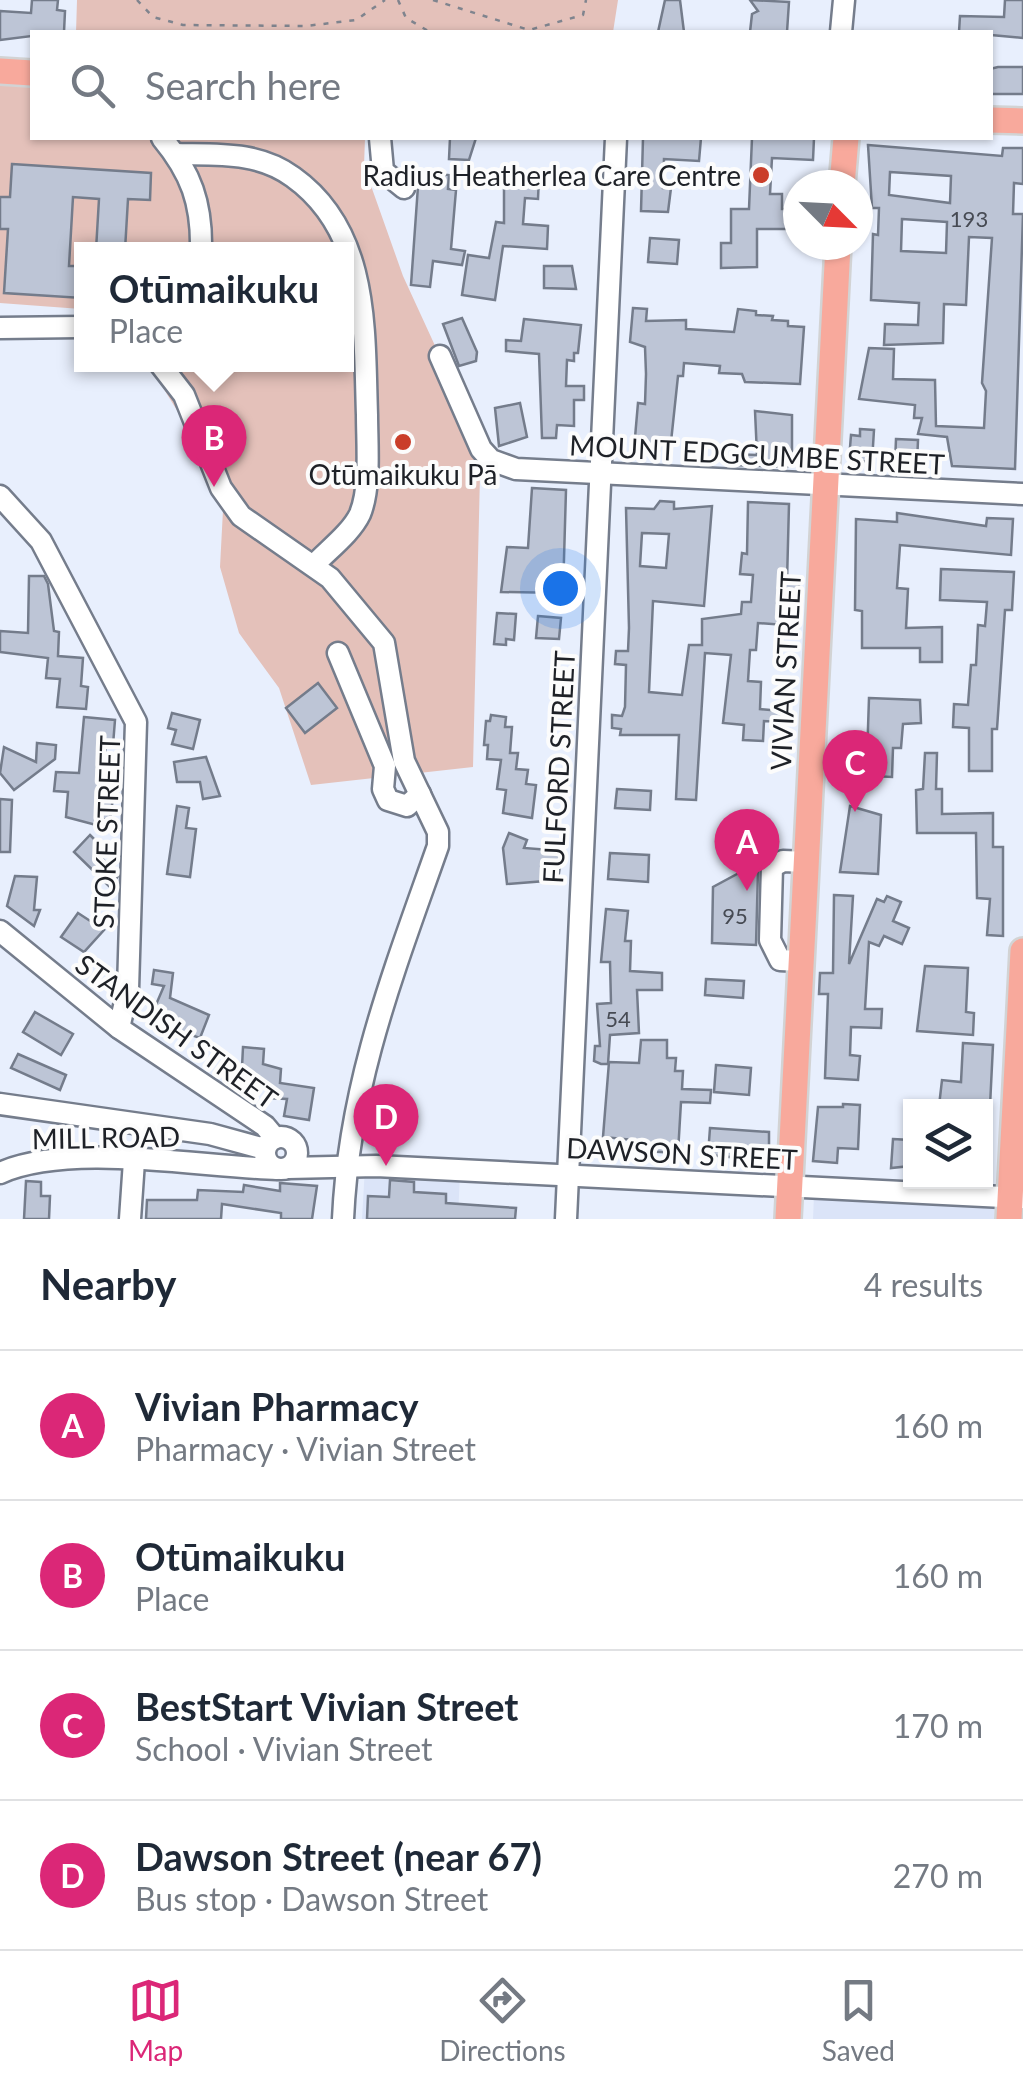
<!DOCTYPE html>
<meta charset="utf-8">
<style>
body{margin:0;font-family:Lato,sans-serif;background:#f2f2f3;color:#1f2937}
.controls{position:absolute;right:30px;bottom:30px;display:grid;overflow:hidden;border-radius:0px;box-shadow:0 2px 8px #0004}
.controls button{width:90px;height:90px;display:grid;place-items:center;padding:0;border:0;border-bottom:2px solid #e0e1e3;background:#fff;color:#1f2937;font:50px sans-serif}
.compass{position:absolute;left:783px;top:170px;width:90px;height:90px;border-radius:50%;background:#fff;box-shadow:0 2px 8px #0004;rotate:114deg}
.you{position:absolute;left:560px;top:588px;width:35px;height:35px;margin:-25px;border:8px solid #fff;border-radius:50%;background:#1a73e8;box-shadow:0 0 0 15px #1a73e833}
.badge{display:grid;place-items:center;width:65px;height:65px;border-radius:50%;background:#db2777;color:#fff;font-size:32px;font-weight:700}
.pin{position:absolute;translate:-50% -82px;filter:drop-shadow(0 2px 5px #0008)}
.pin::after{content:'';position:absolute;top:52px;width:35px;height:30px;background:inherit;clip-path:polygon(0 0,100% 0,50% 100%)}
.popup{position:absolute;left:74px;top:242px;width:280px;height:130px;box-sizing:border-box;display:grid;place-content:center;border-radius:0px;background:#fff;filter:drop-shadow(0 2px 8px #0005);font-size:32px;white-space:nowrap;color:#747a83}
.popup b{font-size:38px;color:#1f2937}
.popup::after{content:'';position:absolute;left:50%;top:100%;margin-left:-20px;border:20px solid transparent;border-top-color:#fff}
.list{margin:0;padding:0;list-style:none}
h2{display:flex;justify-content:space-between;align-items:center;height:130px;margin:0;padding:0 40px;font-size:42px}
h2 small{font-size:32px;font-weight:400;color:#747a83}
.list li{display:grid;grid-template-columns:65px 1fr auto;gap:30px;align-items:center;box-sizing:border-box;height:150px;padding:0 40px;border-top:2px solid #e0e1e3}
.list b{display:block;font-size:38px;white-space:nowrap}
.list p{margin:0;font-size:32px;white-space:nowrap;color:#747a83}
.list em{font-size:32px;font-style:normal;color:#747a83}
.icon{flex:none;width:55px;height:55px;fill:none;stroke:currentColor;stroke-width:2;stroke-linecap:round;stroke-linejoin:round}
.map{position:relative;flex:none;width:1023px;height:1219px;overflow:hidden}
.search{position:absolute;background:#fff;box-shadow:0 2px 8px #0004;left:30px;right:30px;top:30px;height:110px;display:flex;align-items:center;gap:25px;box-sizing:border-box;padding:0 35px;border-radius:0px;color:#747a83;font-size:38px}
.sheet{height:730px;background:#fff}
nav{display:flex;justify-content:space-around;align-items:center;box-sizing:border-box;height:140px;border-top:2px solid #e0e1e3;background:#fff;font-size:28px;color:#747a83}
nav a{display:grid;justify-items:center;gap:5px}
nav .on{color:#db2777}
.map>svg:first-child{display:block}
.built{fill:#dbe4f8}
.green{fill:#e4c1ba}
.building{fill:#bdc5d6;stroke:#747c8b;stroke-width:2.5;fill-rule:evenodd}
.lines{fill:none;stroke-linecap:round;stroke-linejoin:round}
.minor-casing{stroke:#757d8c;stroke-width:25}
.major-casing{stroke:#d2d3d4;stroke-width:30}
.path{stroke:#7f848e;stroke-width:2.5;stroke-dasharray:5 8;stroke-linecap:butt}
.minor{stroke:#fff;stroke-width:20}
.major{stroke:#f8a99c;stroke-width:25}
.poi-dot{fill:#ca3e2a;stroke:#fcfcfc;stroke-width:4}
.labels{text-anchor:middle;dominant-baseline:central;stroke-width:8;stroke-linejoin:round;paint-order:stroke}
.number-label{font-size:22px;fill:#464a53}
.poi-label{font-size:28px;fill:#1e2127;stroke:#fcfcfc;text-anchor:end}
.street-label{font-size:28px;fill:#1e2127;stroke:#fcfcfc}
</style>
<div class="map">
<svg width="1023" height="1219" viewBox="0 0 1023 1219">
<rect width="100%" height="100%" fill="#e8effd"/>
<g class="built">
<path d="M365,1167L460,1172L458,1219H362Z"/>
<path d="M814,1195L995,1202L994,1219H813Z"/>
</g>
<g class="green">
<path d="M77,0H618L613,32H76Z"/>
<path d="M0,81L32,82V138H365L364,166L403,276L437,350L480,475L473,767L311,785L279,688L239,633L220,567L223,510L178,412L149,365L346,364V250H81V309L0,303Z"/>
</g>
<g class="building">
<path d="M32,0H58L57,10L65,11L64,32L0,40V11L31,13Z"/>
<path d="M665,0H680L684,32H658Z"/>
<path d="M750,0L789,2L787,32H750L752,14L758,11Z"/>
<path d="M1005,0H1023V38L959,32L960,16L1004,17Z"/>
<path d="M998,67H1023V94H990V69Z"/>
<path d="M450,138H476L469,160L449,159Z"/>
<path d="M643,138H701L699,161L664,159L663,188H671L668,212L641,211Z"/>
<path d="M752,138H814L813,160L772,158L770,194H782V209H798V229H757V267L721,268V243H731V209H749Z"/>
<path d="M868,145L1002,156L1003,148H1023V184L1014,183L1013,214H1023L1015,469L952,466L947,437L918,434L922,418H914L915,405L859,399L869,348L894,349L893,379L935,380L936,426L984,428L986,391L982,383L992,238L969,237L966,305L944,304L943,343L884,345L885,324L918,325L919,303L871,300L873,234L878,235L879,208H872ZM890,172L951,176L950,203L889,195ZM902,219L947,222L946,253L901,251Z"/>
<path d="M12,164L151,173L150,200L128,199L125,250H96L99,199L73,197L69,266H82V298L4,293L8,229H0V197H10Z"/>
<path d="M419,172L449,175L448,189L456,190L451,249L465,251L462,265L433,261L430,287L411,285Z"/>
<path d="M504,175L539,176L538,199L525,198L523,224L548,226L547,249L503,246L495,300L462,295L468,255L489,258L496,222L504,223Z"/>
<path d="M650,238L679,240L677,264L648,262Z"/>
<path d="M544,266H572L576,289L544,288Z"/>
<path d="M633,308L647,309L646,321L686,320V329L734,332L738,309L756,311V315L773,316L772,320L788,321V326L804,327L800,384L745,382L742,374L719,373L720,366L684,363L683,376H678L671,442L660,441L659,451L634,449L638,403L645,404L646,374L645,347L630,342Z"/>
<path d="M462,318L477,352L476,361L459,366L443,324Z"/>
<path d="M524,319L581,325L578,353H574V361L567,360L566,386H584V400H574V426L557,425L556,438H542L539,354L506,351V340L521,341Z"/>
<path d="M520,403L527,437L499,446L495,408Z"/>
<path d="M755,411L792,415V461H787V467L732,465V454L757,455Z"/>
<path d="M860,429L874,430L872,462L849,460L851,435L860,436Z"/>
<path d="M896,439L918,440L917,464L895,463Z"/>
<path d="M532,488L566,490L563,593L501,592L507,547L528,548Z"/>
<path d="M660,501L674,502V509L712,506L704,606L653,601L649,692L682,695L689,645H702V619L741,614L742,602H751L753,575L740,574L742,553L747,554L748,502L789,504L787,582L799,583L798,626L758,623L756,650H750L748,681L761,682L760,709L781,711L780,722L764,721L763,741L743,740L744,725L723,723L731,655L705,653L696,800L676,799L679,735H620L621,729L612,728V715L622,716L625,707L626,665L615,664L616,651H628L629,628L626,508L654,509ZM642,533L669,534L666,568L640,566Z"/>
<path d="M897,513L986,526L987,518L1013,519L1011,555L900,545L897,588L908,589L906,628L942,627V662H920V648H862V611L855,610L856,519L897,522Z"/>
<path d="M941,569L1014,572L1012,610H1005L997,729H992V771H969V728L953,727L954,704L968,705L971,665H976L978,625L985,626L987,602L940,600Z"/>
<path d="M29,576H44L48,584L54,631L59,632L58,656L83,658L81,686L88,687L86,709L57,707L60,679L46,678L48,658L0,652V631L28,633Z"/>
<path d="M497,613L516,614L514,640L506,639V645L494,644Z"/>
<path d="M538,616L561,618L559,639L536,638Z"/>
<path d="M318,683L337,708L305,733L286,708Z"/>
<path d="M869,698L920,700L921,723L903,724L901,748H893L892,777L852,775L853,757L867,758Z"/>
<path d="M172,713L200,720L193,749L172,744L176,730L168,728Z"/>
<path d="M491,715L506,717L505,727H512L510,753H518L516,769L528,770L526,784L536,785L532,818L503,813L506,790L497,789L501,760L487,759L488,745H484L486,721H490Z"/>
<path d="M84,717L115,720L113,745L106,744L100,795L113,798L110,820L97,819L96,825L66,817L68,792L54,791L56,772L79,773Z"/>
<path d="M37,743L56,745L55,759L14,790L0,773L4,747L36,762Z"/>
<path d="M925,753H937L936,789H942V814L993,813V847H1003V936L987,935L990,899L977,898L976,833H917L916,790L923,789Z"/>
<path d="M206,757L220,796L203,799L200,782H177L174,762Z"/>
<path d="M617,789L651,791L650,810L615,808Z"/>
<path d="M0,799L12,800L10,852H0Z"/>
<path d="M177,806L189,808L186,828L196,829L190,877L167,874Z"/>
<path d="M850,806L881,815L878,874L840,872Z"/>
<path d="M509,833L527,840L524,848L562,851L558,880L507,884L503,848Z"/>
<path d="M90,835L103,848L102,858L118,876L110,887L74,852Z"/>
<path d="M610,853L649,855L648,882L608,879Z"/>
<path d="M752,866L758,871L756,945L712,943L713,887Z"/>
<path d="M15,876L37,877L34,910H40L34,926L7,906Z"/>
<path d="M834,895L853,896L849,964L877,899L884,902L887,896L901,902L893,921L909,928L902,944L884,936L879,946L869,942L865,1009H882L881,1028L851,1027L850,1055L860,1056L858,1080L825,1078L828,994H819L820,973H833Z"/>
<path d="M606,909L628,911L625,941H631L630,971L662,973V990H637L639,1033L610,1035L608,1064H601L594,1061L595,1046H600L597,1004L611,1003L610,962H601Z"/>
<path d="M78,913L104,930L84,952L61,937Z"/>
<path d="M925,966L968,968L966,1012L974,1013L973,1035L917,1031Z"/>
<path d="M154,970L173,973L170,998L209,1015L200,1038L149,1021L164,986L152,984Z"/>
<path d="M706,979L744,981L743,998L705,995Z"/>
<path d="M35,1012L73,1034L61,1055L23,1032Z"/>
<path d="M641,1040H667V1058H676L675,1071H683L682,1089L711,1090L710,1103L681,1102L678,1153L643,1151V1141L603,1137L609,1062L639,1063Z"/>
<path d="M963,1043L993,1045L990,1106H939L942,1080L961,1082Z"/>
<path d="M243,1047L264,1049L263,1064L281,1069L280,1083L314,1088L309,1120L284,1116L287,1099L267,1098V1089L241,1087Z"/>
<path d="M18,1054L66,1075L60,1090L11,1068Z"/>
<path d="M716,1065L751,1068L749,1095L714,1092Z"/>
<path d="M843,1104L860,1105L858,1149L838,1148L837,1163L813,1161L818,1107H843Z"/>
<path d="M710,1128L769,1132V1147L752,1166L740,1165V1158L708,1155Z"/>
<path d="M893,1139L910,1140V1166L891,1168Z"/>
<path d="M390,1180L414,1182V1192L446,1194V1203L516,1208L515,1219H367L368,1196L389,1197Z"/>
<path d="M26,1181L41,1182V1196H50L49,1219H24Z"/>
<path d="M280,1183L317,1186L312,1219H281V1213L222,1204L221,1219H146L147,1200H197L198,1190L243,1192L244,1185L280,1191Z"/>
</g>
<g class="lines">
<g class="minor-casing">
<g id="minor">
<path d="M841,32L844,0"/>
<path d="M162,138C191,173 202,203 201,250"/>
<path d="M380,138L383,171L404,188"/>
<path d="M175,154C216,155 258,151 293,177C370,232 364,330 367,415C367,444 371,487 360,514C351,533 328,550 314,565"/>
<path d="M0,328L81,327"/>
<path d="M440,356L481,449L491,460L516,469L1023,494"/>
<path d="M160,364L184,395L221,488L241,516L330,578L384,643L404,761L438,832V846C394,971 349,1084 343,1219"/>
<path d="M0,496L41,541L136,722L128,989L119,1028"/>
<path d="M338,653L385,766L383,789L388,800L407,806L420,794"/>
<path d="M0,931L119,1028L265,1126L275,1138"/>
<path d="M800,961L780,960L770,940L772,867L783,861L806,862"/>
<path d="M0,1104L210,1134L265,1149"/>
<circle cx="281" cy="1153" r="16"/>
<path d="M288,1168L376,1166L1023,1198"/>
<path d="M0,1173C70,1142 200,1167 277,1169"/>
<path d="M130,1219L134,1161"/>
<path d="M566,1219L616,138"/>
</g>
</g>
<g class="major-casing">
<g id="major">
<path d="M0,71L32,73"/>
<path d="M990,120L1023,121"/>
<path d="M842,185L846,138"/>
<path d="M788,1219L838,245"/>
<path d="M1009,1219L1023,951"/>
</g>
</g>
<g class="path">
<path d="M137,0L153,17L183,25L306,26L356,20L385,0"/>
<path d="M398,0L406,18L430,32"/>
<path d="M433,0L529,30L583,15L586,0"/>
</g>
<use href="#minor" class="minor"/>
<use href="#major" class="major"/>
</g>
<g class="poi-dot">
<circle cx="761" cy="175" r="10"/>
<circle cx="403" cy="442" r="10"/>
</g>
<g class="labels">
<g class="number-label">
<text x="969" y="218">193</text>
<text x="735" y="915">95</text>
<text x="618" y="1018">54</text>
</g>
<g class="poi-label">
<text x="741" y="175">Radius Heatherlea Care Centre</text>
<text x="403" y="474" text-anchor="middle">Otūmaikuku Pā</text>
</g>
<g class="street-label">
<text transform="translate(757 454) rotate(3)">MOUNT EDGCUMBE STREET</text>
<text transform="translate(785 671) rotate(-87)">VIVIAN STREET</text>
<text transform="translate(558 767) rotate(-87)">FULFORD STREET</text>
<text transform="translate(106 832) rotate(-88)">STOKE STREET</text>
<text transform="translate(177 1031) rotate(36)">STANDISH STREET</text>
<text transform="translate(106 1137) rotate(-1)">MILL ROAD</text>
<text transform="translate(682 1153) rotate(3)">DAWSON STREET</text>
</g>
</g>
</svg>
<div class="controls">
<button><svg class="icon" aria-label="layers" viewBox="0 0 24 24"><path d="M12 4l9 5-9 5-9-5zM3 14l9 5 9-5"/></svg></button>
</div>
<svg class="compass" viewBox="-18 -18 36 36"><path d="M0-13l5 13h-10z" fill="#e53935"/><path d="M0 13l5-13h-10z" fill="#747a83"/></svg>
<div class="you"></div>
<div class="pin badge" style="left:747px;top:891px">A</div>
<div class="pin badge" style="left:214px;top:487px">B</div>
<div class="popup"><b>Otūmaikuku</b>Place</div>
<div class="pin badge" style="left:855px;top:812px">C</div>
<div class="pin badge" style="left:386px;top:1166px">D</div>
<div class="search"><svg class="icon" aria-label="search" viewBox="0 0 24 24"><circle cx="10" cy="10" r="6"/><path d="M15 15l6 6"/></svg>Search here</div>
</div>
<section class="sheet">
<h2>Nearby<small>4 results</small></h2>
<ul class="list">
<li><span class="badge">A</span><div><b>Vivian Pharmacy</b><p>Pharmacy · Vivian Street</p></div><em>160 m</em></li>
<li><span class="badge">B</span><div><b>Otūmaikuku</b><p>Place</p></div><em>160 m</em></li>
<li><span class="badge">C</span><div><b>BestStart Vivian Street</b><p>School · Vivian Street</p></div><em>170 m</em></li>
<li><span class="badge">D</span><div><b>Dawson Street (near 67)</b><p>Bus stop · Dawson Street</p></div><em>270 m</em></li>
</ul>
</section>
<nav>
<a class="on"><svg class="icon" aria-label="map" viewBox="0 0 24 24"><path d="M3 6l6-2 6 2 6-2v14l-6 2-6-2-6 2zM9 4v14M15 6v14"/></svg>Map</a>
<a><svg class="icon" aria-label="directions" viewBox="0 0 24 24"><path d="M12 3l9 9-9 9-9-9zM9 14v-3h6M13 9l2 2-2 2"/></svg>Directions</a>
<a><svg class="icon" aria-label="saved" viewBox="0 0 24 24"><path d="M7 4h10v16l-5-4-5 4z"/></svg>Saved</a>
</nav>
